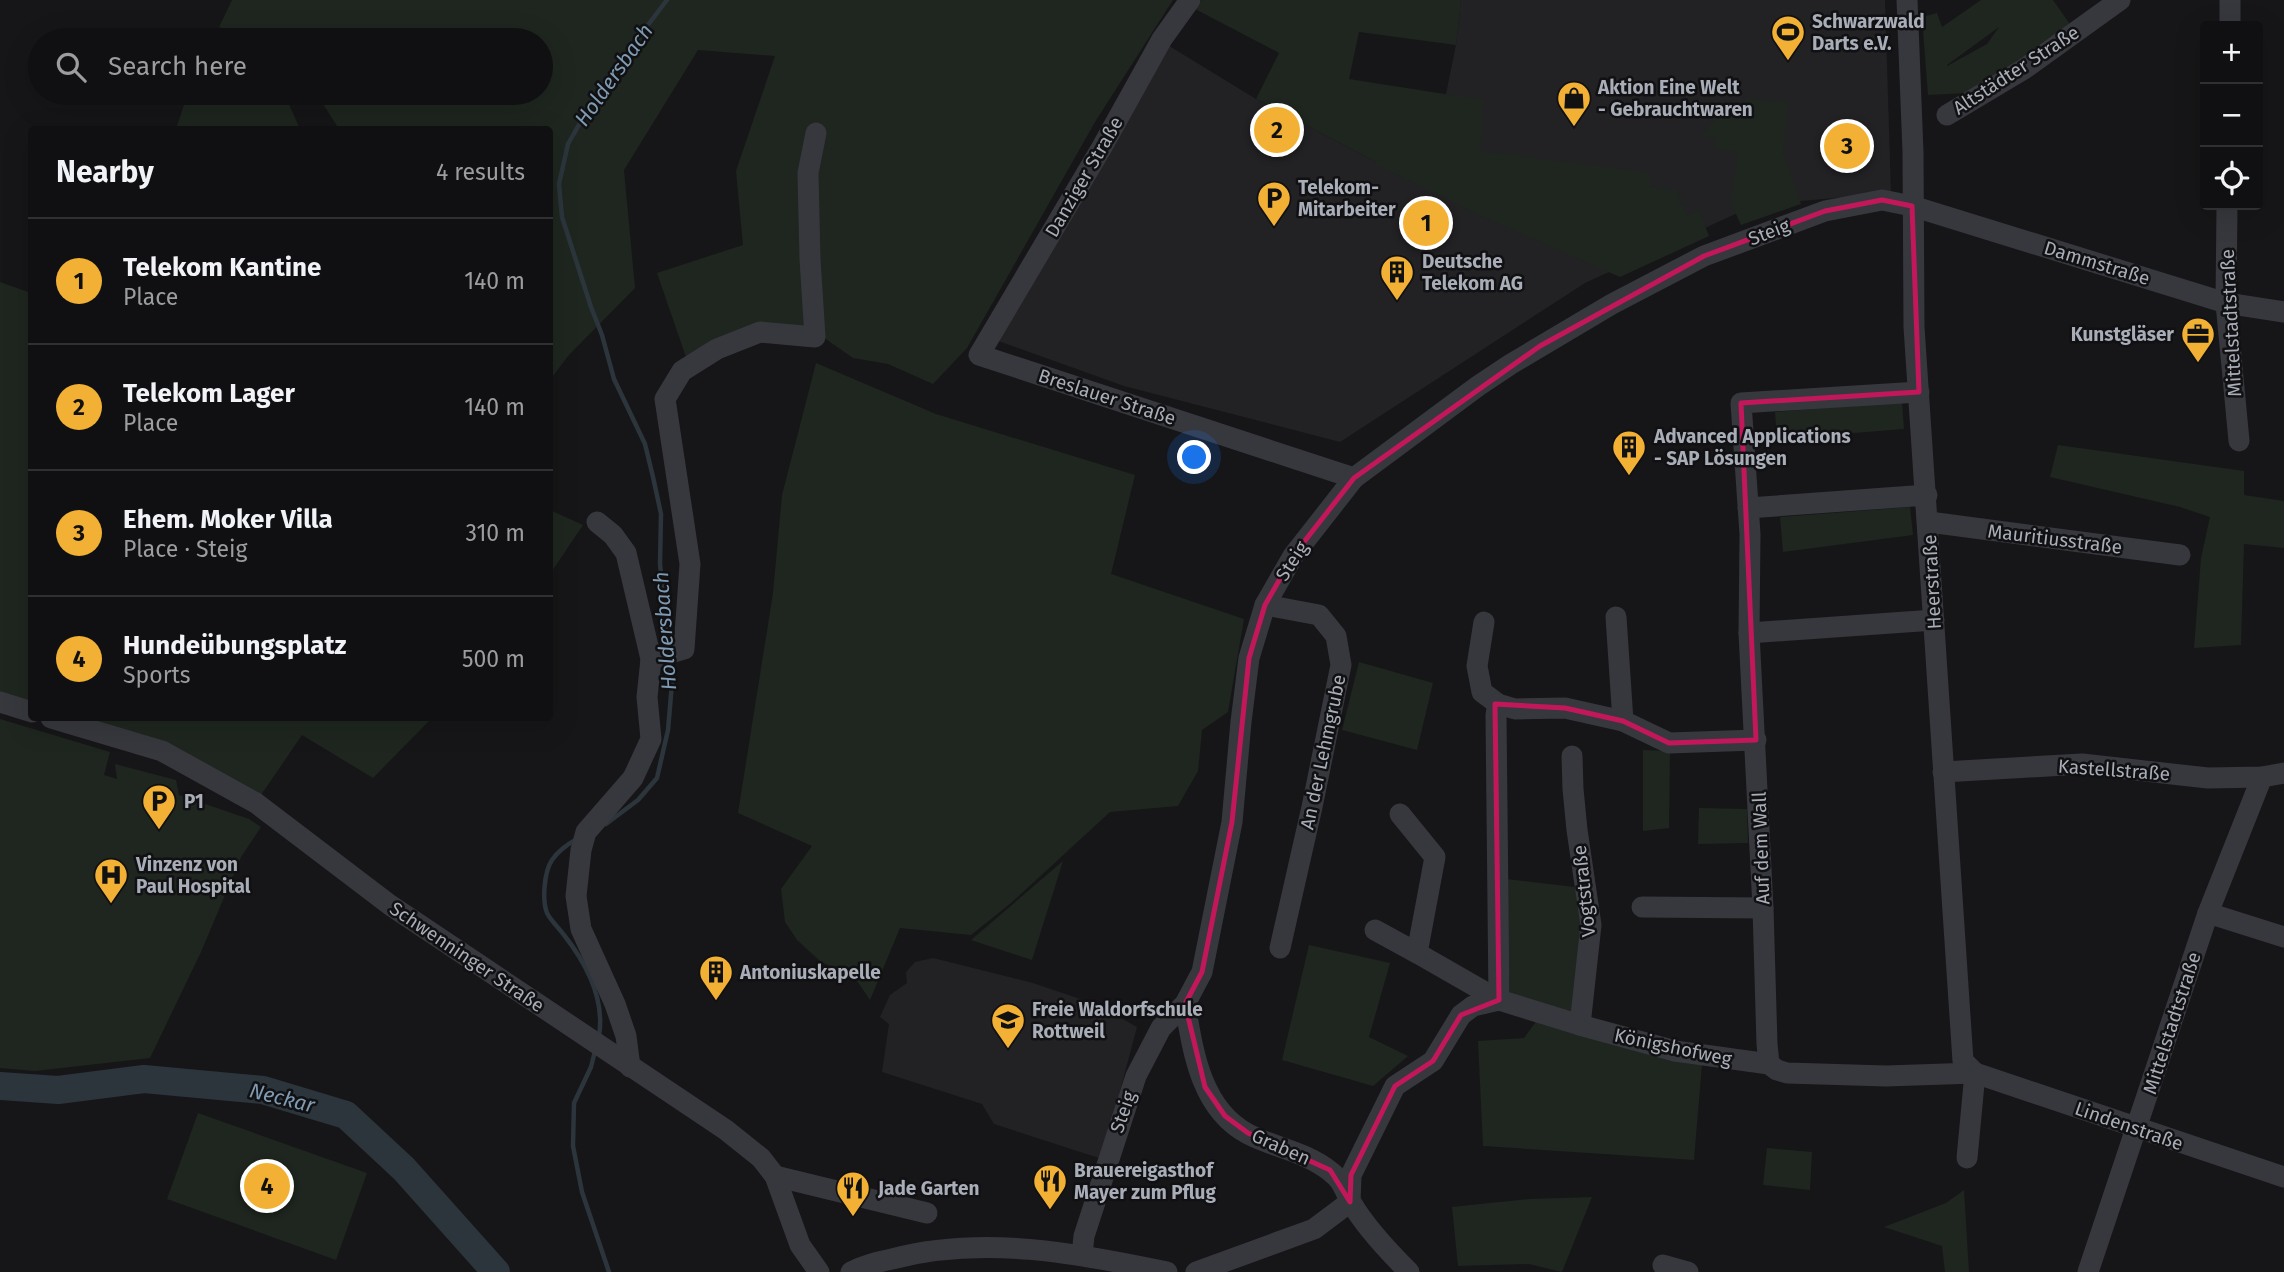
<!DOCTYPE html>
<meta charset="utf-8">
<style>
body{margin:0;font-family:"Fira Sans",sans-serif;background:#19191b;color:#f1f3f6}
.controls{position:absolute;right:21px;top:21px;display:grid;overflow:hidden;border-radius:7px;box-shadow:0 7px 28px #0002}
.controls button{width:63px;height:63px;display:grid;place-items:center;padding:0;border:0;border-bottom:2px solid #303032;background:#101012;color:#f1f3f6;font:35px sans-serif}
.you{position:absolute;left:1195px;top:458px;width:24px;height:24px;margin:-18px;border:5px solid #fff;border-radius:50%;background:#1a73e8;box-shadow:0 0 0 10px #1a73e833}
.badge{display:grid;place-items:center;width:46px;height:46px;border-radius:50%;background:#f2b134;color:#111;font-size:23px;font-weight:700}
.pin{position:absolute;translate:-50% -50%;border:4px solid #fff;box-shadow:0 2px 7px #0006}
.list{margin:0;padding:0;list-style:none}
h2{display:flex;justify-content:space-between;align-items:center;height:91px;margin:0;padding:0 28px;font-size:30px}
h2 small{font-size:23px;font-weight:400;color:#9c9d9f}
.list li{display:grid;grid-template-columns:46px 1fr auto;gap:21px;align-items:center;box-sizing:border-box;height:126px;padding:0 28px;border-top:2px solid #303032}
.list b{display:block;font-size:26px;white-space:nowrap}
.list p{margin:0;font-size:23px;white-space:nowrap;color:#9c9d9f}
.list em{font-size:23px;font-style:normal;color:#9c9d9f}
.icon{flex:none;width:38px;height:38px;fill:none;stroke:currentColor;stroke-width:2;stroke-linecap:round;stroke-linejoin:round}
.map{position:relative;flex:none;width:2284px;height:1272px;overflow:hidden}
.search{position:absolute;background:#101012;box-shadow:0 7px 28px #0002;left:28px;top:28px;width:525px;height:77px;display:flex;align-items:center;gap:18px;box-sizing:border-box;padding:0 24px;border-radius:38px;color:#9c9d9f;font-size:26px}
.panel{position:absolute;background:#101012;box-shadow:0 7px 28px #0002;left:28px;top:126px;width:525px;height:595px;border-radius:7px}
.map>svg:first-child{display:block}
.built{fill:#222225}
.green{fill:#1e261f;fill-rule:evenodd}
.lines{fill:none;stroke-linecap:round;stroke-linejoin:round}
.stream{stroke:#2c353c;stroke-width:4.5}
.river{stroke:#2c353c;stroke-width:28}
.minor{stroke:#37383d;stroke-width:21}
.marked{fill:none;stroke:#c2185b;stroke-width:5;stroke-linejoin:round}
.labels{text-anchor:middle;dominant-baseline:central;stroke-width:5;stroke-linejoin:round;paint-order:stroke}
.poi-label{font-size:19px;font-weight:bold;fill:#a8adb8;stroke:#111113;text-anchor:start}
.street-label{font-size:19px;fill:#a8adb8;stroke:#111113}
.water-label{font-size:21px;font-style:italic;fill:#7f9bb3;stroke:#111113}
</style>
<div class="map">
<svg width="2284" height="1272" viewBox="0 0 2284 1272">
<rect width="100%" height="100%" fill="#161618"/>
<g class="built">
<path d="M1461,0H1885L1891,193L1755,205L1585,283L1340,442L1124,386L996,340L1166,44L1256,99L1376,162V164L1446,94L1456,45Z"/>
<path d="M933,958L1033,983L1098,1005L1137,1027L1102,1159L994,1124L982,1104L882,1072L889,1024L880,1017L890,995L907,983L906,972L915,962Z"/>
</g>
<g class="green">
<path d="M232,0H1173L1095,122L967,348L933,384L888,364L853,358L820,335L758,328L687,360L657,273L743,245L736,171L775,56L698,50L624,170L635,288L568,356L550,380V130L339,129L316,93H541V40H260L219,27Z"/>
<path d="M1202,0H1461L1456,45L1359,32L1349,79L1483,100L1480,151L1651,173L1650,187L1676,190L1687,216L1699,210L1709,236L1620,277L1477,214L1375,164L1376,162L1256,99L1279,53L1195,9Z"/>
<path d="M1981,0H2053L2072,27L1968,93L1928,95L1922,17L1937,13L1942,27ZM1999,27L1987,44L1947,66V65Z"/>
<path d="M188,93H284L300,129H176Z"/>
<path d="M1746,98L1788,103L1783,153L1801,204L1741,225L1731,203L1738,152L1714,148L1715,138L1701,136C1714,122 1725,104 1744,106Z"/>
<path d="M0,282L31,293V707L0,697Z"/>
<path d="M816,363L936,414L1135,475L1111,574L1244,619L1228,712L1202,730L1198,771L1178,806L1110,812L1011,903L971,935L900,928L870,1000L855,978L821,962L797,940L785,922L781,889L812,846L738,813L773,593L782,495Z"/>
<path d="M1902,402L1904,429L1777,439L1775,412Z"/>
<path d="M2058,445L2244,471V495L2284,501V548L2244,544L2241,645L2194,648L2201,558L2210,517L2180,507L2050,477Z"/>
<path d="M1910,507L1913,535L1783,552L1780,517Z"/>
<path d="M550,510L583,525L550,574Z"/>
<path d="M1359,662L1433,683L1417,750L1342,730Z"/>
<path d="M69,718H432L373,778L302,735L259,798Z"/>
<path d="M0,719L110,752L104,775L117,779L115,764L176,780L179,795L249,819L261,827L241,857L201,952L150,1058L35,1071L0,1068Z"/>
<path d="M1643,750L1670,751L1669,828L1643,831Z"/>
<path d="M1699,808L1747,809L1748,843L1698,844Z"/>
<path d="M1063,861L1032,960L971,940Z"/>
<path d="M1506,879L1583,888L1586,925L1573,1013L1510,998Z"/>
<path d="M1309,945L1390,963L1369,1037L1408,1056L1373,1086L1282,1060Z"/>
<path d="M1538,1019L1702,1064L1694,1160L1483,1146L1478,1041L1524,1038Z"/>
<path d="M198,1113L367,1173L336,1260L167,1199Z"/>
<path d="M1767,1148L1812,1152L1810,1190L1763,1185Z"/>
<path d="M1964,1190L1969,1272H1945L1942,1246L1884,1227L1946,1203Z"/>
<path d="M1592,1197L1562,1272L1529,1264L1458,1266L1452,1207L1529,1199Z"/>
</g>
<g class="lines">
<g class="stream">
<path d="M667,0L600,88L568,144L559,184L562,217L591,307L602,335L614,379L645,444L653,477L661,514L660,564L668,646"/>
<path d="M606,824L638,800L657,778L668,730L672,683L670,661"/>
<path d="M577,839C568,844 558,851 552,860C544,872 542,900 547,913C551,921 559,928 564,935C586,963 605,999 599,1036"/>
<path d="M595,1051L591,1067L574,1103L573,1146L582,1192L609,1272"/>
</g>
<path class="river" d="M0,1086L58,1090L144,1079L263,1090L346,1115L404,1169L496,1272"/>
<g class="minor">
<path d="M1190,0L1162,39L1102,147L979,355L1354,478"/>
<path d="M1907,0L1913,152L1914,327L1963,1061L1975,1073"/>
<path d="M2230,26V0"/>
<path d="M1947,115L2024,69L2120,0"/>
<path d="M2227,205L2226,303L2239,441"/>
<path d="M1748,508L1927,495"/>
<path d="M597,522L613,535L626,553L651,659L647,697L651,739L633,778L586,832L581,850L576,896L581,929L615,1004L626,1036L630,1067"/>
<path d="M1929,522L2180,555"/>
<path d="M1265,605L1319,615L1336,636L1341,665L1312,807L1280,948"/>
<path d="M1616,617L1623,721"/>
<path d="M1484,622L1477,666L1482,692L1498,704L1515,709L1565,708L1623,721L1669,743L1756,740"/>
<path d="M1749,633L1934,620"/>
<path d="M651,659L684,649L690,564L665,399L682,371L717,349L760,332L815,337L810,259L808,173L816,133"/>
<path d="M0,702L32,712"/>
<path d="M1498,704L1496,715L1499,1000"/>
<path d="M51,718L162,751L256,803L390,905L726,1130L761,1158L775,1176L800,1245L819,1272"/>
<path d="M1572,756L1573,789L1577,830L1591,925L1580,1025"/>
<path d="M1943,772L2082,764L2208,778L2262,777L2284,773"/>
<path d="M1642,907L1763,908"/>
<path d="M2208,913L2284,937"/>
<path d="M1375,930L1417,953L1435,857L1400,814"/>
<path d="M1417,953L1499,1000"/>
<path d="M1185,1004C1193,1052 1201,1109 1248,1134C1275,1148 1307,1152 1331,1172C1343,1181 1344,1190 1351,1202C1365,1227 1389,1252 1409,1272"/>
<path d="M1769,1064L1767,1044L1763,908L1749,633L1750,534L1741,403L1919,392"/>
<path d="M1967,1158L1975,1073"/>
<path d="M775,1176L927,1213"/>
<path d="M1350,1202L1351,1175L1395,1086L1433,1061L1461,1015L1473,1006L1499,1000L1580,1025L1675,1051L1769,1064L1777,1070L1787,1073L1886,1076L1975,1073L2284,1177"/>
<path d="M1082,1255L1084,1236L1136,1076L1161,1028L1185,1004L1202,972L1232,822L1241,722L1249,658L1265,605L1293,556L1354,478L1478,386L1511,364L1612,304L1704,256L1825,211L1882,200L1912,206L2226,303L2284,312"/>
<path d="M1663,1265L1688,1272"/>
<path d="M851,1272C864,1265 878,1262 892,1259C982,1235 1077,1253 1167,1272"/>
<path d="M1196,1272L1314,1229L1350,1202"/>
<path d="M2088,1272L2208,913L2262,777"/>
</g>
</g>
<path class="marked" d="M1882,200L1912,206L1919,392L1741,403L1756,740L1669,743L1623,721L1565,708L1495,704L1499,1000L1461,1015L1433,1061L1395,1086L1351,1175L1350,1202L1330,1170L1248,1133L1225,1116L1205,1087L1185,1004L1202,972L1232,822L1249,658L1265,605L1293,556L1354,478L1540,346L1704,256L1825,211Z"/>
<defs>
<g id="stadium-pin" transform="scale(1.75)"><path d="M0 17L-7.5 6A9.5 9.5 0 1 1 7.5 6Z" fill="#f2b134" stroke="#111113"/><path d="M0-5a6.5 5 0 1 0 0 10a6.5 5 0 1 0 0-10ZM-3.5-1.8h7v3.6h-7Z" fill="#111"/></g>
<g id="shop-pin" transform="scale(1.75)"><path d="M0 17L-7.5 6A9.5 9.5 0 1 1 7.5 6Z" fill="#f2b134" stroke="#111113"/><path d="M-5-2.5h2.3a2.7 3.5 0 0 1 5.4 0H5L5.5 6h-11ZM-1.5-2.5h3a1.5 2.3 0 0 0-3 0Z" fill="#111"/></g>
<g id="parking-pin" transform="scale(1.75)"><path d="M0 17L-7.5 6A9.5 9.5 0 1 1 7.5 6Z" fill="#f2b134" stroke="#111113"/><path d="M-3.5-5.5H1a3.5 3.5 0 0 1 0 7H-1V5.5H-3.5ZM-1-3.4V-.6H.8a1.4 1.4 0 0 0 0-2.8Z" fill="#111"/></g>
<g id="building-pin" transform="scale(1.75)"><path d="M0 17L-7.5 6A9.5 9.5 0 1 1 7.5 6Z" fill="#f2b134" stroke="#111113"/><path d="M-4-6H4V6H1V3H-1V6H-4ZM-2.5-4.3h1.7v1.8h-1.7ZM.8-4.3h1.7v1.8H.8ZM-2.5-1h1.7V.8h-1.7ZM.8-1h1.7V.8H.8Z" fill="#111"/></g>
<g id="office-pin" transform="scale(1.75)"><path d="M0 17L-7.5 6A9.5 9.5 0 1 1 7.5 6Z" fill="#f2b134" stroke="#111113"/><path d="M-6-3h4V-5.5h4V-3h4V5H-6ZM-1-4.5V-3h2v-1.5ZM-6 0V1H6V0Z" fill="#111"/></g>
<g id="hospital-pin" transform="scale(1.75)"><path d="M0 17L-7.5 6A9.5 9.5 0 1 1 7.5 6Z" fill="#f2b134" stroke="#111113"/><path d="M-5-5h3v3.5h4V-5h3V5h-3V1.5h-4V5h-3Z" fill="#111"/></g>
<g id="school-pin" transform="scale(1.75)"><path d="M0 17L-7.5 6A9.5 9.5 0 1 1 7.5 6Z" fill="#f2b134" stroke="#111113"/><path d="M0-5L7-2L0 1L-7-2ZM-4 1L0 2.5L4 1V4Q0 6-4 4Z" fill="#111"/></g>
<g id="restaurant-pin" transform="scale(1.75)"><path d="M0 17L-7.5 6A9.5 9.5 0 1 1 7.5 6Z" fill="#f2b134" stroke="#111113"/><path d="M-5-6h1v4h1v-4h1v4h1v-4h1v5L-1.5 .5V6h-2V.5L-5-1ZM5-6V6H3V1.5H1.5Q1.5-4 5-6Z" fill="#111"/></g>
</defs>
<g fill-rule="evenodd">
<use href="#stadium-pin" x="1788" y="32"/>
<use href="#shop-pin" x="1574" y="98"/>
<use href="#parking-pin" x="1274" y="198"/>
<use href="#building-pin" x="1397" y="272"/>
<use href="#office-pin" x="2198" y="334"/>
<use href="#building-pin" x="1629" y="447"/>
<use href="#parking-pin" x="159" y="801"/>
<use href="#hospital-pin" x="111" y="875"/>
<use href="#building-pin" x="716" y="972"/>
<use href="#school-pin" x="1008" y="1020"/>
<use href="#restaurant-pin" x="1050" y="1181"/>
<use href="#restaurant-pin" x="853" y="1188"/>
</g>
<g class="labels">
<g class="poi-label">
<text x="1812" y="21">Schwarzwald<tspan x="1812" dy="22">Darts e.V.</tspan></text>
<text x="1598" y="87">Aktion Eine Welt<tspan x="1598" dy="22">- Gebrauchtwaren</tspan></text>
<text x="1298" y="187">Telekom-<tspan x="1298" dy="22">Mitarbeiter</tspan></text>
<text x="1422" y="261">Deutsche<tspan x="1422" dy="22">Telekom AG</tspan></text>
<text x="2174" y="334" text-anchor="end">Kunstgläser</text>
<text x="1654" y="436">Advanced Applications<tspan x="1654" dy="22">- SAP Lösungen</tspan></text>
<text x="184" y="801">P1</text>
<text x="136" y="864">Vinzenz von<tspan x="136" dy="22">Paul Hospital</tspan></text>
<text x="740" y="972">Antoniuskapelle</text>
<text x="1032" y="1009">Freie Waldorfschule<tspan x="1032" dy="22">Rottweil</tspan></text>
<text x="1074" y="1170">Brauereigasthof<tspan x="1074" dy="22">Mayer zum Pflug</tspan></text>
<text x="878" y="1188">Jade Garten</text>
</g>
<g class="street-label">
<text transform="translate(2016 70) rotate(-33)">Altstädter Straße</text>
<text transform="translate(1084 177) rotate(-60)">Danziger Straße</text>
<text transform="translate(1769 232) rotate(-21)">Steig</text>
<text transform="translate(2097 263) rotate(17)">Dammstraße</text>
<text transform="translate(2231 323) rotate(-93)">Mittelstadtstraße</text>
<text transform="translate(1107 397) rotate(18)">Breslauer Straße</text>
<text transform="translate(2055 539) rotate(7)">Mauritiusstraße</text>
<text transform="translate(1292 561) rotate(-57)">Steig</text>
<text transform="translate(1932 582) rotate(-93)">Heerstraße</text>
<text transform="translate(1323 752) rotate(-78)">An der Lehmgrube</text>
<text transform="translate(2114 770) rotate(4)">Kastellstraße</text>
<text transform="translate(1761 848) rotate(-92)">Auf dem Wall</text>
<text transform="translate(1584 891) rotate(-96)">Vogtstraße</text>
<text transform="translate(467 957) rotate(34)">Schwenninger Straße</text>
<text transform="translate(2172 1023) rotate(-72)">Mittelstadtstraße</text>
<text transform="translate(1673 1047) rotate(12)">Königshofweg</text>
<text transform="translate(1123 1112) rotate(-71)">Steig</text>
<text transform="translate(2129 1126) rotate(19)">Lindenstraße</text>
<text transform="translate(1281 1147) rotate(24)">Graben</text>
</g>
<g class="water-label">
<text transform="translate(614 75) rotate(-55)">Holdersbach</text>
<text transform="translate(665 631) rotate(-94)">Holdersbach</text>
<text transform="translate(282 1098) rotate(14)">Neckar</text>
</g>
</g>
</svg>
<div class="controls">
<button>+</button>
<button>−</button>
<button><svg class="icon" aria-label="locate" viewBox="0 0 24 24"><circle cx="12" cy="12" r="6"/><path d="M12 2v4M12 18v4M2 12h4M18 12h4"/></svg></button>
</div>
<div class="you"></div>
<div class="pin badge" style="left:1426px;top:223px">1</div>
<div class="pin badge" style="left:1277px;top:130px">2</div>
<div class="pin badge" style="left:1847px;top:146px">3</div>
<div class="pin badge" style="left:267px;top:1186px">4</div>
<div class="search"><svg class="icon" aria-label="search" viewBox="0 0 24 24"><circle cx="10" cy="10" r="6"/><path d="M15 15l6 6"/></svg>Search here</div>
<section class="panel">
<h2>Nearby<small>4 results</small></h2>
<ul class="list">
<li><span class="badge">1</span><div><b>Telekom Kantine</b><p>Place</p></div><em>140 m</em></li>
<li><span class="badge">2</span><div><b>Telekom Lager</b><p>Place</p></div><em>140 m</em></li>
<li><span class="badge">3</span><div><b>Ehem. Moker Villa</b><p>Place · Steig</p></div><em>310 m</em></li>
<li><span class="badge">4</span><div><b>Hundeübungsplatz</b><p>Sports</p></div><em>500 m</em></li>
</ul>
</section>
</div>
